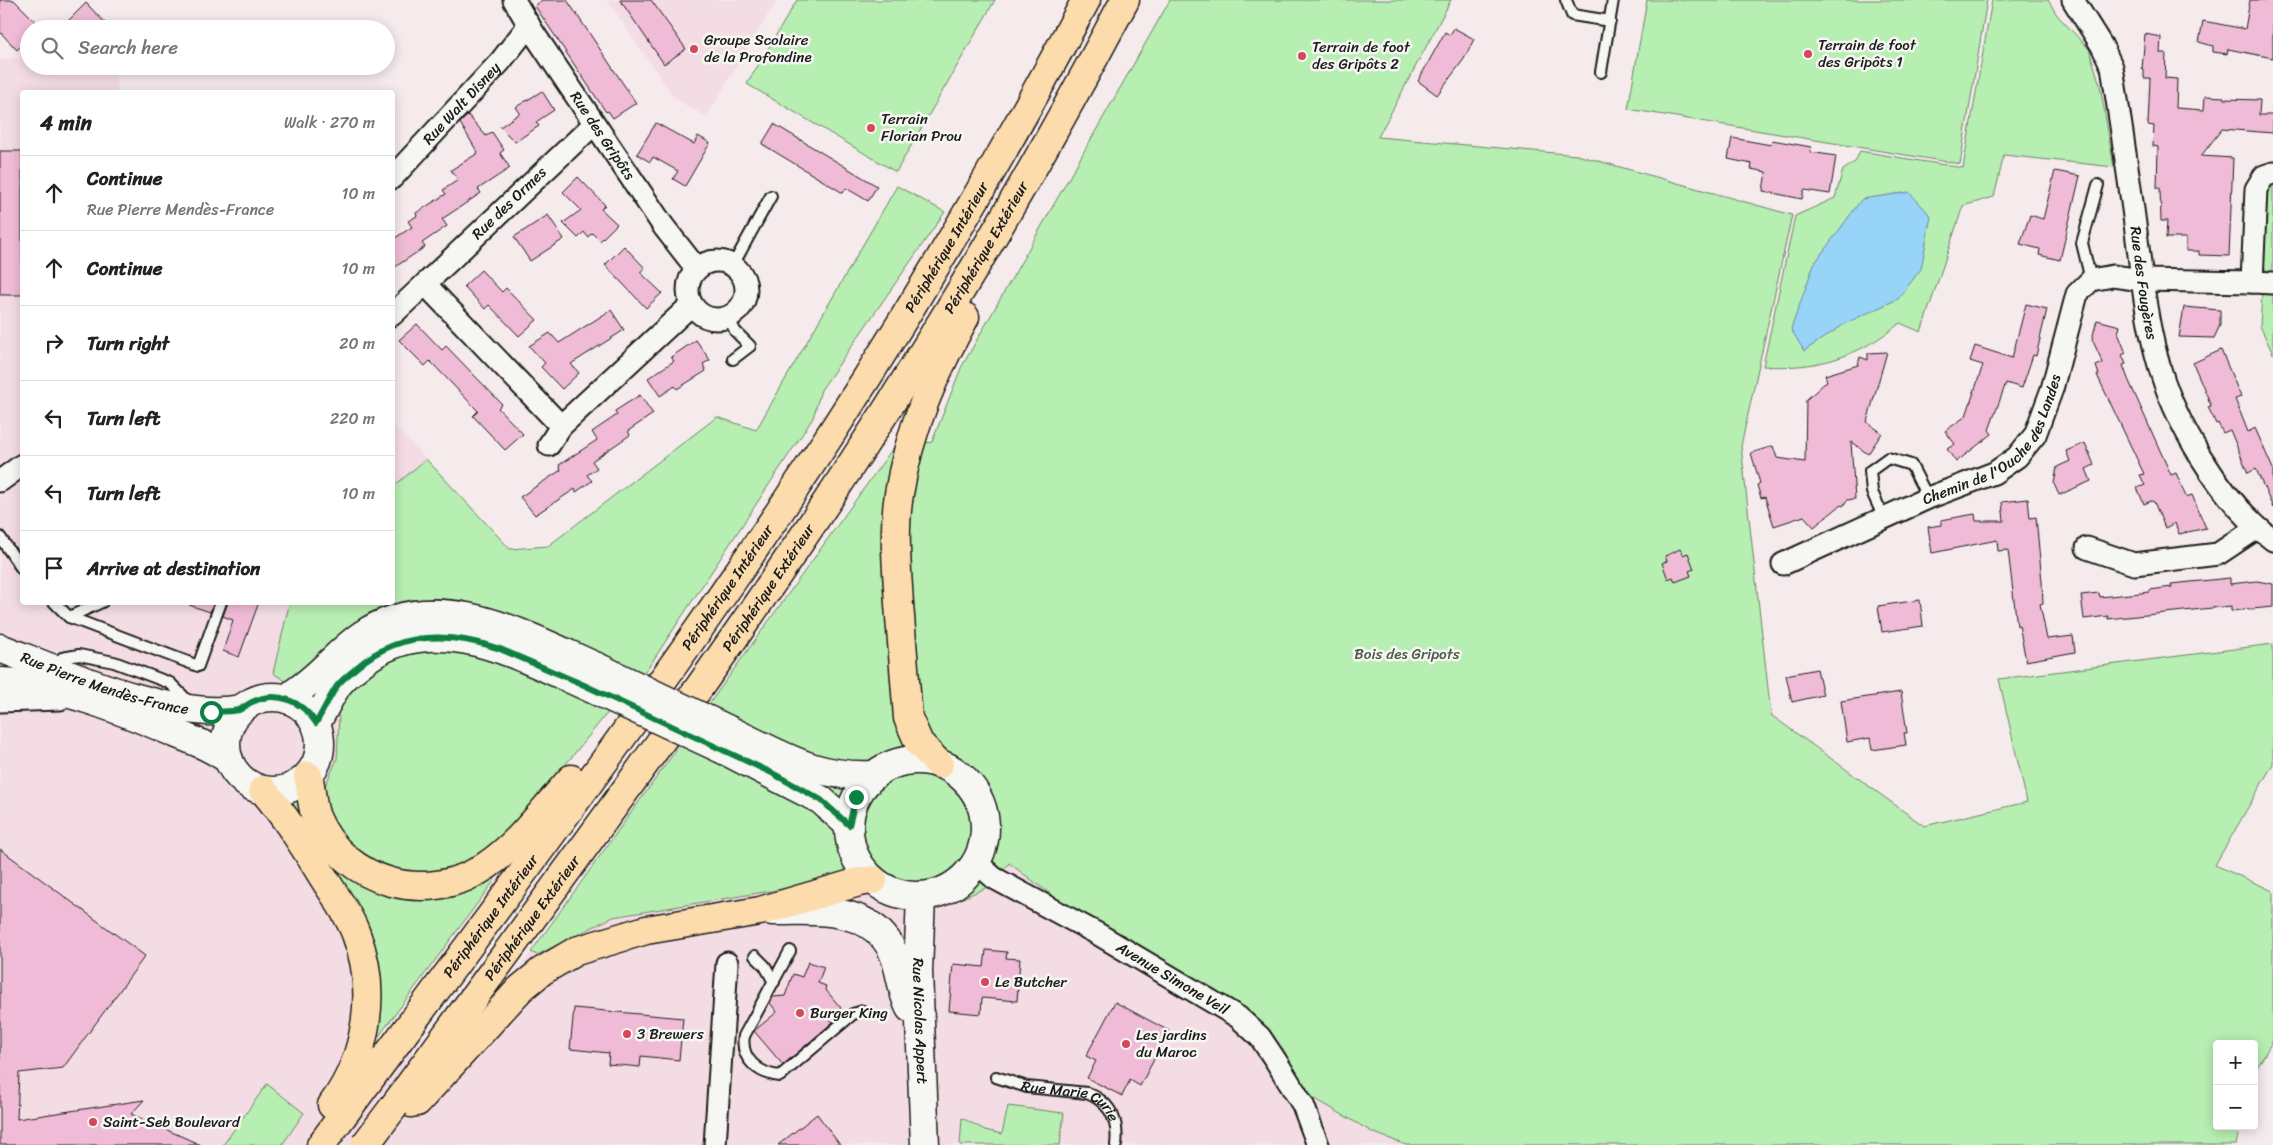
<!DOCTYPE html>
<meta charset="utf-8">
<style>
body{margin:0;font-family:Sriracha,sans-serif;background:#f2f2f2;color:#222}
.controls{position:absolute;right:15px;bottom:15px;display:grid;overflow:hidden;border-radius:5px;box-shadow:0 2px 12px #0003}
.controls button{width:45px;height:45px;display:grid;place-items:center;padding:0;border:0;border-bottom:1px solid #e0e0e0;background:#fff;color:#222;font:25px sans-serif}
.stop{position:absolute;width:15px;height:15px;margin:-11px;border:4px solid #0b8043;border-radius:50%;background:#fff}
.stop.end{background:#0b8043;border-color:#fff;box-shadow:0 1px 5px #0008}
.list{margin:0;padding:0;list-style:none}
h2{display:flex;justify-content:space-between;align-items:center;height:65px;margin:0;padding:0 20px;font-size:21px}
h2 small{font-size:16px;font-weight:400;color:#767676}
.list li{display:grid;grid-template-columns:32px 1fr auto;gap:15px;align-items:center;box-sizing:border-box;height:75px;padding:0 20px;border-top:1px solid #e0e0e0}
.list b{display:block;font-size:19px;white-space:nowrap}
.list p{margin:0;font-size:16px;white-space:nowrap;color:#767676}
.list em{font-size:16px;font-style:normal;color:#767676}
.icon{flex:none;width:28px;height:28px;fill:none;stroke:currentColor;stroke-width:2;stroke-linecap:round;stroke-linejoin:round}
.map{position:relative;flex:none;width:2273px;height:1145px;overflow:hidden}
.search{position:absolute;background:#fff;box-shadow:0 2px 12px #0003;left:20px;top:20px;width:375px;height:55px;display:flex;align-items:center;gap:12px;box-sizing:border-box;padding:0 18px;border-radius:28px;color:#767676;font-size:19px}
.panel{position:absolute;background:#fff;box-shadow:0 2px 12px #0003;left:20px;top:90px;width:375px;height:515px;border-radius:5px}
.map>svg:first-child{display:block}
.built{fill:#f4dce5}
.green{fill:#b7eeb1;stroke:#6a8566}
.water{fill:#98d3f8;stroke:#668aa0}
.building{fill:#f0bbd6;stroke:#1c1c1c}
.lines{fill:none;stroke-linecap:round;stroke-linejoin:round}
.lane-casing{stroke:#1c1c1c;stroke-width:14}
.street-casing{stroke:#1c1c1c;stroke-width:25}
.secondary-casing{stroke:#1c1c1c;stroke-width:31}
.highway-casing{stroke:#1c1c1c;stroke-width:31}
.lane{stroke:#f6f6f2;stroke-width:10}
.street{stroke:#f6f6f2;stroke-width:21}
.secondary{stroke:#f6f6f2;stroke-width:28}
.highway{stroke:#fcdcac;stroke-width:28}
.secondary-bridge-casing{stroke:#1c1c1c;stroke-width:31;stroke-linecap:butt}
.highway-bridge-casing{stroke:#1c1c1c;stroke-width:31;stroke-linecap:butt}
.secondary-bridge{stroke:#f6f6f2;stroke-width:28}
.highway-bridge{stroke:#fcdcac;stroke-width:28}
.route{stroke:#0b8043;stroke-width:6}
.poi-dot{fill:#d1495b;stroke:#f6f6f2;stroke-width:2}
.labels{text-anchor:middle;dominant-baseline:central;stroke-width:5;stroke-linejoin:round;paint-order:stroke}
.poi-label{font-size:15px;fill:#1c1c1c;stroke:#f6f6f2;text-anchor:start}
.street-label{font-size:15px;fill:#1c1c1c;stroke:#f6f6f2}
.park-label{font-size:15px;fill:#4a5b49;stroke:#f6f6f2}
</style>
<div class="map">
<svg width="2273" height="1145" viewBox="0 0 2273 1145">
<rect width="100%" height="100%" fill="#f5eaec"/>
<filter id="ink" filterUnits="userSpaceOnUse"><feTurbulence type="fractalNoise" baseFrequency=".02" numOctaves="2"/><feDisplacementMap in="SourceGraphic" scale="10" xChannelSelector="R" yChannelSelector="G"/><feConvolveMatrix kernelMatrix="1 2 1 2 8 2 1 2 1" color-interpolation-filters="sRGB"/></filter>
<g filter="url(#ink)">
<g class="built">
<path d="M607,0H777L706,117L674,98Z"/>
<path d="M29,57V66H115L118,92H22V602L294,603L289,605L339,716L337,759L324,788L265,805L350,939L361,1026L441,1065L531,952L537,955L613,917L813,884L992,885L1009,863L1085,920L1204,984L1263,1024L1286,1056L1307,1094L1372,1132L1406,1145H0V60Z"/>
<path d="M392,424L426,459L393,487H392Z"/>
</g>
<g class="green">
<path d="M797,0H995L896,172L747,84Z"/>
<path d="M1170,0H1451L1378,137L1577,155L1792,215L1741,446L1771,715L1924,826L2027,802L1999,679L2273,644V764L2215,865L2273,891V1040L2254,1073V1044H2217V1126H2240L2236,1145H1406L1372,1132L1307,1094L1286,1056L1262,1024L1204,984L1085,920L1009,863L992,885L954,902L887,901L861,890L813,884L613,917L537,955L531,952L893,448L932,442L961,368Z"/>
<path d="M1647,0H1987L1960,164L1628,109Z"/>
<path d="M1992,0H2048L2057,15L2089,49L2100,85L2114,167L2004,155L1994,197L1963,206L1921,332L1900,323C1858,357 1817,370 1763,366L1795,216L1835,198L1843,170L1855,162L1860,151L1963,168Z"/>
<path d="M2273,184V275L2262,266L2265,192Z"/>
<path d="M897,186L945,212L821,390L813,418L650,665L604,717L507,837L494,881L379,1036L361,1026L350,939L264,805L324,788L337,759L339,716L273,673L289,605L294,602H392L393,487L426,459L510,549L548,546L717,417L756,430Z"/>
<path d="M2262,293H2273V354L2260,326Z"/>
<path d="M267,1084L304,1113L282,1145H223Z"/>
<path d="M1008,1106L1064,1113L1060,1145H960L962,1118L985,1130L1002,1134Z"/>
</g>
<path class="water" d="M1909,192L1931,216L1921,269L1898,299L1846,323L1804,351L1791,329L1814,264L1862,199Z"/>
<g class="building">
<path d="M0,0H14L43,29H29V38L17,50L0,32Z"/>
<path d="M542,0H567L636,103L613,118L608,111L606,112L535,6Z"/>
<path d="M620,0H651L686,49L664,64Z"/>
<path d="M2250,0H2273V58L2228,49L2227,54L2213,52V46L2199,42L2203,21L2245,29Z"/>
<path d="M86,3L111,29H60Z"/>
<path d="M1454,28L1474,39L1464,59L1437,95L1418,81L1445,32L1450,35Z"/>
<path d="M2145,34L2161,37L2160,53H2166L2165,78L2177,79L2176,108L2204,110L2205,96L2224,97V99L2260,100L2259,115H2273V133L2222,129L2201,156L2233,158L2229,256L2199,255V251H2186V238H2166L2167,221H2161L2160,188H2157L2158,147L2153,146L2154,126L2148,125L2150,78H2144V70L2142,69Z"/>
<path d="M542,91L554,110L536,122L539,126L515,142L500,127L520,113L516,107Z"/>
<path d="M468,115L486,136L492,132L504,150L500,153L510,168L478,189L481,193L442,219L447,226L422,243L425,247L392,269V240L412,227L408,221L417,216L416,213L446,194L443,190L458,180L451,170L478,153L460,123Z"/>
<path d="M656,123L694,144L698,136L710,143L685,186L673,179L678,171L653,157L650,162L637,154Z"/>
<path d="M774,124L877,186L868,201L846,188L843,193L762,144Z"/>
<path d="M1732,138L1771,145L1772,140L1811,147L1810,152L1836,156L1830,194L1804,190L1802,199L1763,191L1766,172L1751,169L1752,164L1728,159Z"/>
<rect x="0" y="151" width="22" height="144"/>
<path d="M2055,171L2080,176L2060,260L2039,255L2040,249L2020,244L2030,215L2043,219Z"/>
<path d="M578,177L605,205L601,209L617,224L600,241L592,233L588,237L584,232L578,238L563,223L581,210L563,192Z"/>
<path d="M548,215L564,239L530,261L514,237Z"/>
<path d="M624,246L645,268L640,272L662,293L646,308L605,265Z"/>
<path d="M481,270L502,292L506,288L537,320L519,336L489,305L485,309L464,286Z"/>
<path d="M2026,304L2047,309L2036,356L2033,355L2022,388L2006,383L1989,430L1992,434L1956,462L1947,449L1955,444L1945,431L1966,416L1983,365L1970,361L1975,346L2012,358Z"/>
<path d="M2184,307L2220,310V325L2214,338L2179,337Z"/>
<path d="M611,310L624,330L571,364L579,373L562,389L541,367L545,363L529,346L550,333L559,343Z"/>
<path d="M2097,320L2120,326L2118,333L2126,353L2122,355L2126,364L2123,365L2128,379L2171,475L2176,473L2186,497L2192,495L2206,528L2179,534L2175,523L2165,528L2154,502L2151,501L2144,504L2137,488L2145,485L2140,475L2144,474L2097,375H2099L2096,366L2103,363L2092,339Z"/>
<path d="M417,324L442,350L446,346L502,404L498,408L523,434L505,450L473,416L478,411L430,361L425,366L399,340Z"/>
<path d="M696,340L710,360L703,364L706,371L677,389L675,386L660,396L648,378L674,361L671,357Z"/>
<path d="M2221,350L2241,397L2235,399L2248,432L2255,428L2273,469V508L2256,469L2248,473L2230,430L2223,433L2218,423L2216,424L2208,407L2211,406L2208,398L2193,363Z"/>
<path d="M1887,352L1867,422L1882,433L1868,454L1851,442L1855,499L1847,500L1843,506L1841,505L1814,527L1804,516L1774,526L1765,497L1761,498L1757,485L1760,483L1751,453L1773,446L1777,458L1805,462L1806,400L1827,381L1825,375L1858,365L1860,357L1868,360V353Z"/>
<path d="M640,395L653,414L628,431L630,435L592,461L597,468L587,475L592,481L576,492L575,489L535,515L520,497L561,470L559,465L597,440L592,432L617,415L615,411Z"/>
<path d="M2085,443L2094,465L2086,469L2091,481L2059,495L2054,484L2057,467L2070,461L2066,451Z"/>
<path d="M2028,499L2030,518L2036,517L2042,582L2043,603L2040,604L2047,639L2073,636L2075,652L2026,661L2019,625L2017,626L2008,550L1998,551L1997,540L1932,553L1928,527L1941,525V520L1975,514L1976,521H2004L2002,502Z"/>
<path d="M1680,549L1683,555L1688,553L1694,569L1689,571L1691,576L1675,582L1673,577L1668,579L1662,563L1667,561L1665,556Z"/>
<path d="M2230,578V584L2257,581L2273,584V607L2231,611V606L2108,619V616L2084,619L2081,595L2099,593L2100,597L2150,592V590L2172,587L2171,584Z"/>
<path d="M1920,600L1923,626L1882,632L1878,606Z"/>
<path d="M190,602H214L210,612L189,605Z"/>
<path d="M228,602H259L239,657L223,651L233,620L223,616Z"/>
<path d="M1817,669L1823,695L1792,702L1786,675Z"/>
<path d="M1901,692L1907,733H1904L1906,745L1872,750L1870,738L1847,742L1841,701Z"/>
<path d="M0,849L145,956L63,1068L19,1073L17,1119L144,1100L131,1114L201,1145H0Z"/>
<path d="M986,950L1007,952L1006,958L1020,959L1017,1001L982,998L981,1014L949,1011L953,964L984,967Z"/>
<path d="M808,962L824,967L818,983L826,986L825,989L841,1008L828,1018L833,1022L783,1065L754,1031L777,1012L770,1003L773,997L785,996L793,974L802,977Z"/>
<path d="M1115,1002L1169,1031L1140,1086L1130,1080L1122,1096L1087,1078L1096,1061L1086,1056Z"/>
<path d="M574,1008L683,1018L679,1060L641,1056L640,1067L608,1064L609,1053L570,1049Z"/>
<path d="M817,1114L840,1145H778Z"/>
</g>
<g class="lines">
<g class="lane-casing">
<g id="lane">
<path d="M1566,0L1572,15L1610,21"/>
<path d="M1601,72L1613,0"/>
<path d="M733,265L771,196"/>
<path d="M2091,280L2082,243L2098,185"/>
<path d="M729,317L735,331L750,346L733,359"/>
<path d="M1884,518L1872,492L1870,471L1888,458L1911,465L1928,498"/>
<path d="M0,537L22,569"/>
<path d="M54,602L69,617L102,602"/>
<path d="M69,617L198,666L221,602"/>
<path d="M54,666L62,658L79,655L114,662L170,683L190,703"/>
<path d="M790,951L744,1036C740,1059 759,1074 780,1076L853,1014L863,1011"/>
<path d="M755,956L765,966L774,982"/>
<path id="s1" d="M996,1077L1027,1087L1087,1093C1110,1102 1119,1120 1116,1145"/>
</g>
</g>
<g class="street-casing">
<g id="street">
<path id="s2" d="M514,0L533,32L664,227L696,268"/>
<path id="s3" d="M2073,0L2102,46L2112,67C2120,119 2128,171 2135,224C2141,268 2145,315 2157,358C2173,421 2221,501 2273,540"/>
<path d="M594,124L425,284L561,426L691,305"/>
<path id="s4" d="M392,178L500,62L529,25"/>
<circle cx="717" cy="290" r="29"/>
<path d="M2252,282L2273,283"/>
<path d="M392,315L425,284"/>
<path d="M549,445L561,426"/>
<path d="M0,481L22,465"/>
<path d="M2087,548L2134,564L2218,554L2257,528"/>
<path id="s5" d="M1783,564L1928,498L1994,473L2017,457L2035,435L2052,389L2077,294L2091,280L2113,276L2142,280L2252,282L2256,189L2264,176L2273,173"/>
<path d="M0,701L60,699"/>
<path id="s6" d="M976,862L994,878L1098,934L1238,1017L1260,1037L1276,1061L1303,1105L1318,1145"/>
<path d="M715,1145L727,963"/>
</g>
</g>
<g class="secondary-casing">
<g id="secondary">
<path id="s7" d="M0,648C65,673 172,722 241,709"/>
<path d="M0,682C58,684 124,711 177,734C195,741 213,748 229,760"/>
<circle cx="273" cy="744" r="47"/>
<path d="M287,699C295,692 303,687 311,680C329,665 343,648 362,635C437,584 526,636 597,667"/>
<path d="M316,723C323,711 329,698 337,686C344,676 357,666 368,658C437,609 518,656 584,685"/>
<path d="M735,733C786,757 816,778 874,775"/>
<path d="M724,750L821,800L849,825"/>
<circle cx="917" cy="828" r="68"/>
<path id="s8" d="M921,896L918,972L925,1145"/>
<path d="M772,911C814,911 872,905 893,952C901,969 901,991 910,1008"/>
</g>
</g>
<g class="highway-casing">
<g id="highway">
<path d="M939,764L919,743L908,718C905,680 902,642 899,604C897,568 893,531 899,494C909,430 934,374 965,317"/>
<path d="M308,776C312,789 311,804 316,817C344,884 428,906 486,866C520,843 544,809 571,779"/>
<path d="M263,790C285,816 302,843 320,872C332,892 348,912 356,934C378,990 367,1058 332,1105"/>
<path d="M411,1103L417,1102L520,989L542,971L576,951L646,930L760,911L859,882L873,880"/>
<path id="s9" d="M395,1105C549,894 708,684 851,465C950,314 1041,159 1125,0"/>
<path id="s10" d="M321,1145C479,931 640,720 788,499C896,338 995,171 1086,0"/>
</g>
</g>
<use href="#lane" class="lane"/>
<use href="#street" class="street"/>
<use href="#secondary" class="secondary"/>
<use href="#highway" class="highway"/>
<g class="secondary-bridge-casing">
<g id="secondary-bridge">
<path d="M597,667L735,733"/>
<path d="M584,685L724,750"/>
</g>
</g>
<g class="highway-bridge-casing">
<path id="highway-bridge" d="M365,1145L395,1105"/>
</g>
<use href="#secondary-bridge" class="secondary-bridge"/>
<use href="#highway-bridge" class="highway-bridge"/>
</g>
</g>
<g class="lines" filter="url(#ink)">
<path class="route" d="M211,712C221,711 230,712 239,710C244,708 247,704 252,702C277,690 302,701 316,723C323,711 329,698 337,686C342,679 350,674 356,668C398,631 450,632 500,649L584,685L772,773L821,800L849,825L856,797"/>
</g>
<g class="poi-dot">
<circle cx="694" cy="49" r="5"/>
<circle cx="1808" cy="54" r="5"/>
<circle cx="1302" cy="56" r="5"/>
<circle cx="871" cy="128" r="5"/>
<circle cx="985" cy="982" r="5"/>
<circle cx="800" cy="1013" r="5"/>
<circle cx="627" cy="1034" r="5"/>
<circle cx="1126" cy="1044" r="5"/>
<circle cx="93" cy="1122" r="5"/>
</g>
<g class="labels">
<g class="poi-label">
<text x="704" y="40">Groupe Scolaire<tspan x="704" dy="17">de la Profondine</tspan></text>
<text x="1818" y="45">Terrain de foot<tspan x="1818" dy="17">des Gripôts 1</tspan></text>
<text x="1312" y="47">Terrain de foot<tspan x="1312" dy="17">des Gripôts 2</tspan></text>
<text x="881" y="119">Terrain<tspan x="881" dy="17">Florian Prou</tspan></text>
<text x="995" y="982">Le Butcher</text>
<text x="810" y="1013">Burger King</text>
<text x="637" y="1034">3 Brewers</text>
<text x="1136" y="1035">Les jardins<tspan x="1136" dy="17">du Maroc</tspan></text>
<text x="103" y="1122">Saint-Seb Boulevard</text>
</g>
<g class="street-label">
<text stroke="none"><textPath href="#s4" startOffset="102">Rue Walt Disney</textPath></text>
<text stroke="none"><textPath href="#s2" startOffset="162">Rue des Gripôts</textPath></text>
<text transform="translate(509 203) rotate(-44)">Rue des Ormes</text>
<text stroke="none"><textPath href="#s9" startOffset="1042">Périphérique Extérieur</textPath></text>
<text stroke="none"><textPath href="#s10" startOffset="1095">Périphérique Intérieur</textPath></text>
<text stroke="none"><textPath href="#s3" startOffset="296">Rue des Fougères</textPath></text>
<text stroke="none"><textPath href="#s5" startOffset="252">Chemin de l'Ouche des Landes</textPath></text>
<text stroke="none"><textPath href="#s9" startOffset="638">Périphérique Extérieur</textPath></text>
<text stroke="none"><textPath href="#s10" startOffset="690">Périphérique Intérieur</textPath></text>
<text stroke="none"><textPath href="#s7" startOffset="111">Rue Pierre Mendès-France</textPath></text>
<text stroke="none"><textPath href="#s10" startOffset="285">Périphérique Intérieur</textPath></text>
<text stroke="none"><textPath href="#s9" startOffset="232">Périphérique Extérieur</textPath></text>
<text stroke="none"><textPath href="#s6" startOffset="229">Avenue Simone Veil</textPath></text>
<text stroke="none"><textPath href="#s8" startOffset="125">Rue Nicolas Appert</textPath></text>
<text stroke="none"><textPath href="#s1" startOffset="80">Rue Marie Curie</textPath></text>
</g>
<g class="park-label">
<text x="1407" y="654">Bois des Gripots</text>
</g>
</g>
</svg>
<div class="controls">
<button>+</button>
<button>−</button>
</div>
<div class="stop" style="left:211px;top:712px"></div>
<div class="stop end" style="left:856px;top:797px"></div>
<div class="search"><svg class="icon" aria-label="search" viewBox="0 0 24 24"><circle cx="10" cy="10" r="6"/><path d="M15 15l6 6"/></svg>Search here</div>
<section class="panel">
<h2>4 min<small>Walk · 270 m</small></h2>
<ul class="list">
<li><svg class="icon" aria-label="ahead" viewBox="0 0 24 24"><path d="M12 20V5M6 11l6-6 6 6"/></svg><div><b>Continue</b><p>Rue Pierre Mendès-France</p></div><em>10 m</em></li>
<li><svg class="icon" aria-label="ahead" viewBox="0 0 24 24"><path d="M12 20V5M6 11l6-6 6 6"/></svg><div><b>Continue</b></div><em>10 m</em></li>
<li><svg class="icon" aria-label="right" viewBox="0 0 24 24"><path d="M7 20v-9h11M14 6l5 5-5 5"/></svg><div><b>Turn right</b></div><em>20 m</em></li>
<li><svg class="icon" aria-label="left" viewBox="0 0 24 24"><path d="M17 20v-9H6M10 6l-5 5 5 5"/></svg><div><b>Turn left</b></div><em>220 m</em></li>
<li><svg class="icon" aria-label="left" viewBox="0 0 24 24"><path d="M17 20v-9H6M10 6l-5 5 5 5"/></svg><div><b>Turn left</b></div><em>10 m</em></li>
<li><svg class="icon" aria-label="arrive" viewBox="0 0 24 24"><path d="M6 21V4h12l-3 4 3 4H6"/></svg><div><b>Arrive at destination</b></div></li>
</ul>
</section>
</div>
